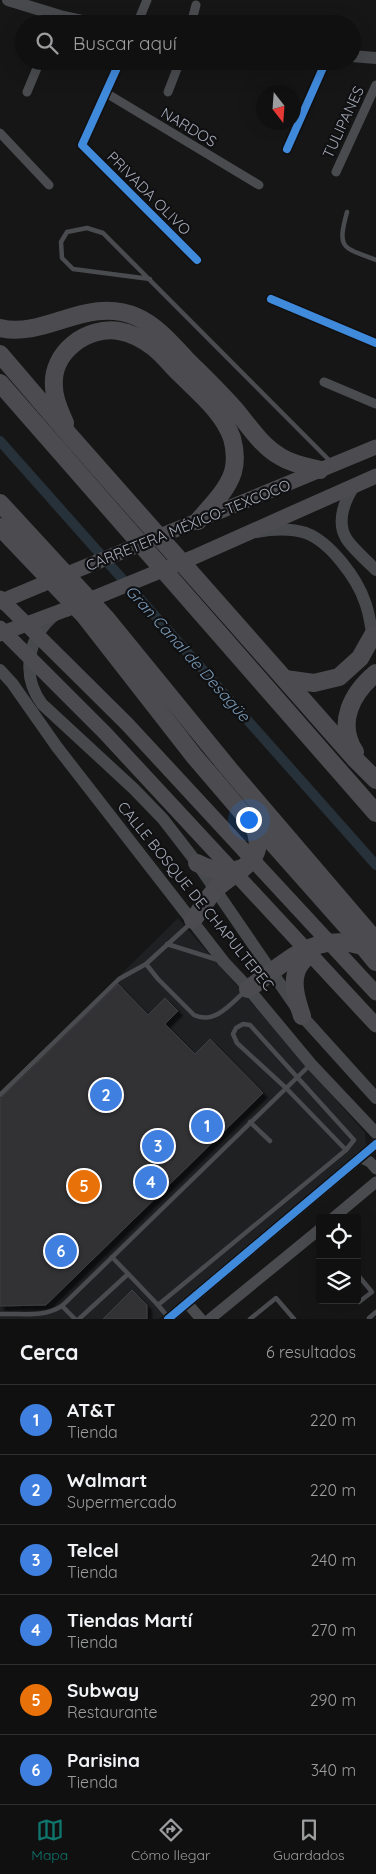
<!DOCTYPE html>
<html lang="es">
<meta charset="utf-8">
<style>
body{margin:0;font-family:Quicksand,sans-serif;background:#1e1e1e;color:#f1f3f6}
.controls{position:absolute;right:15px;bottom:15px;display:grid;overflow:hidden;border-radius:5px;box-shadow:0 5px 20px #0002}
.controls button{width:45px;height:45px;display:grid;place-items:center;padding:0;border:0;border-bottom:1px solid #303030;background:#101010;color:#f1f3f6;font:25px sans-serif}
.compass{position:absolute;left:256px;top:85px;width:45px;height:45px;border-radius:50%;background:#101010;box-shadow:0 5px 20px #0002;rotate:163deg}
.you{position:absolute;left:248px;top:819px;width:18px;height:18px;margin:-12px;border:4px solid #fff;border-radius:50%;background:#1a73e8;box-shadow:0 0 0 8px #1a73e833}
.badge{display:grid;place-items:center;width:32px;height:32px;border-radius:50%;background:#0f766e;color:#fff;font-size:16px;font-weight:700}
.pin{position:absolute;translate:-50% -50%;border:2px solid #fff;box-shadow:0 1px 5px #0006}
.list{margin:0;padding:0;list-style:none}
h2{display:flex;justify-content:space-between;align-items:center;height:65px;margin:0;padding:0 20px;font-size:21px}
h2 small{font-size:16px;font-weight:400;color:#9c9d9f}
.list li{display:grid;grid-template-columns:32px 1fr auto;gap:15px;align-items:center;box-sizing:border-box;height:70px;padding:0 20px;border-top:1px solid #303030}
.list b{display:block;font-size:19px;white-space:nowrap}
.list p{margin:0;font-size:16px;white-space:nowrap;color:#9c9d9f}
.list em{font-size:16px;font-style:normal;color:#9c9d9f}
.icon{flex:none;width:28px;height:28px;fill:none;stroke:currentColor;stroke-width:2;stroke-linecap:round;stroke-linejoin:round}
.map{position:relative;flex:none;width:376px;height:1319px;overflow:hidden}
.search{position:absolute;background:#101010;box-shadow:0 5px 20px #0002;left:15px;right:15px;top:15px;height:55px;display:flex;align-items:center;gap:12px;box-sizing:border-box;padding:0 18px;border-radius:28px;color:#9c9d9f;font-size:19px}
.sheet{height:485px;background:#101010}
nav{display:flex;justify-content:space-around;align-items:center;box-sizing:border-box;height:70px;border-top:1px solid #303030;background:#101010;font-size:14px;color:#9c9d9f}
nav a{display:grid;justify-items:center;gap:2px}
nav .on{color:#0f766e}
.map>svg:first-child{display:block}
.built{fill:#1f2022}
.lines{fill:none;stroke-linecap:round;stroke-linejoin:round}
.canal{stroke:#273139;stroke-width:10}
.building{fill:#333335;stroke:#3e3f42;filter:url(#shadow)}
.service{stroke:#494b4f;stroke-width:4.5}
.minor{stroke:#494b4f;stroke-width:9}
.tertiary{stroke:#494b4f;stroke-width:11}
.secondary{stroke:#48494d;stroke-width:12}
.trunk{stroke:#4c4c50;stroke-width:15}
.motorway{stroke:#4c4c50;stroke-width:18}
.trunk-bridge{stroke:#4c4c50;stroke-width:15}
.cycleway-casing{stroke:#101012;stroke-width:11}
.cycleway{stroke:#408adc;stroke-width:8}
.labels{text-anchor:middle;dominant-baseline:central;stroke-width:4.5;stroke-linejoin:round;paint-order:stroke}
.street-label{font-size:15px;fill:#a5abb8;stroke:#101012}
.water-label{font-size:16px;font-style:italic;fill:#799ab7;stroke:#101012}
</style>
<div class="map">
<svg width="376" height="1319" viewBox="0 0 376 1319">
<defs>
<filter id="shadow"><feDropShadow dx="4.5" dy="4.5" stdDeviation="1" flood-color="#0009"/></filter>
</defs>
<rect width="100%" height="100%" fill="#161616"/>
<path class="built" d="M178,918L365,1133L366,1146L364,1151L159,1319H0V1094Z"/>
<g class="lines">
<path class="canal" d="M0,441L376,865"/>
</g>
<g class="building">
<path d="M118,984L148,1015L165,998L178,1011L165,1024L195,1054L210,1039L263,1093L46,1305L0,1306V1099Z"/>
<path d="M132,1290L147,1305V1319H103Z"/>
</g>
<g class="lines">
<g class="service">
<path d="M347,212C337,249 342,247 376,260"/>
<path d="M150,279L73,269L62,258L61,242L67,232L87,228L103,233L331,462"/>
<path d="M191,923L146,964L158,979L194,1015C214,1025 231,1004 245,991"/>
<path d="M167,944L218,960"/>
<path d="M0,1095L119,979L146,964"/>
<path d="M250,1122L270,1141"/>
<path d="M320,1251L318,1253L320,1255"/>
<path d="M112,1257L158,1305L168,1317"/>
<path d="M357,1274L372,1292L359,1302L357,1300"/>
<path d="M158,1305L346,1150L354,1140L250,1025L243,1024L236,1028L233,1034L237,1043L286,1088L346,1150"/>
<path d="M62,1306L75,1319"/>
<path d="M0,1314C23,1313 42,1318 62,1306L310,1065"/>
<path d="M79,1319L128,1274"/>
<path d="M250,1319L276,1298L294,1319"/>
<path d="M370,1319L369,1318L376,1312"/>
</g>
<g class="minor">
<path d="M137,24L147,0"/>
<path d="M191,24L196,5"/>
<path d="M120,61L82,145L197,260"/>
<path d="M27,92L40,61"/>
<path d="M168,92L180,61"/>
<path d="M106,93L259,185"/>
<path d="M0,133L49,185"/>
<path d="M287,149L326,61"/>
<path d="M336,172L376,85"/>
<path d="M271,299L376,343"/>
<path d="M324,382L376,404"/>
</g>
<g class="tertiary">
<path d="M360,1157L370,1162L376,1169"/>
<path d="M333,1218L376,1182"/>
<path d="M187,1303L201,1319"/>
<path d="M168,1319L376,1144"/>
<path d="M210,1319L320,1229"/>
</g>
<g class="secondary">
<path d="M8,0L60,16L97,24"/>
<path d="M352,56L376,58"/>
<path d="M355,485C345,499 336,521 346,538C351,547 368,562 376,570"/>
<path d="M256,532C272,529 291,528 306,533C330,542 357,578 365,602C369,612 370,622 372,632"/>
<path d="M56,614C28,636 20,674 42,704L134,789L163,819L197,863L302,1016L376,1098"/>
<path d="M0,670L12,683L57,747L224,962L241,980L311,1064L376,1133"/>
</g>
<g class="trunk">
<path d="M170,532L376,447"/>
<path d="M192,558L376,476"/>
<path d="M0,602L43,584"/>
<path d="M0,634L67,609"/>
</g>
<g class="motorway">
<path d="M0,328C46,339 87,295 137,317C157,326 172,344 186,359C204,377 222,394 239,414C251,429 263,447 281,457C292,464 308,467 320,470"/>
<path d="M0,354L71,437L356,760L376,780"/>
<path d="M0,383L376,813"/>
<path d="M65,423C60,411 54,400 54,387C51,352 87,326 119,331C131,333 144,340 153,347C163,355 171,365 180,374C199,393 223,412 232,438C235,449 236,461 233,472C227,491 210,507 198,521"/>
<path d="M0,503L105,617L229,769L376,941"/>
<path d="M0,527L84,615L194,756L253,825L271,841L349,929L376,962"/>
<path d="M285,679L314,683L339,677L360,658L373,635"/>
<path d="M355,752C336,723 352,693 376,673"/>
<path d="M197,863C212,871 227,874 243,868"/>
<path d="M193,920C200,911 208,897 216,889C237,869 270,861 253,825"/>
<path d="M248,989C285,963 314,931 362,946"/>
<path d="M302,1016C297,1001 290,981 299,966C302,961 308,956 312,951"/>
</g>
<g class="trunk-bridge">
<path d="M43,584L170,532"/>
<path d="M0,598L127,724L376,993"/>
<path d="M67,609L192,558"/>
<path d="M0,628L105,733L376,1025"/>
</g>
<g class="cycleway-casing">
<g id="cycleway">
<path d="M120,61L82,145L197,260"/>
<path d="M287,149L326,61"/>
<path d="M271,299L376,343"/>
<path d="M168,1319L376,1144"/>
</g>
</g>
<use href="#cycleway" class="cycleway"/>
</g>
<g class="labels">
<g class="street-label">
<text transform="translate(343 122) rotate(-65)">TULIPANES</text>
<text transform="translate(189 127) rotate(31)">NARDOS</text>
<text transform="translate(149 193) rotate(45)">PRIVADA OLIVO</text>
<text transform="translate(188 525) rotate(-22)">CARRETERA MÉXICO-TEXCOCO</text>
<text transform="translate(196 896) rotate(51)">CALLE BOSQUE DE CHAPULTEPEC</text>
</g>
<g class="water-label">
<text transform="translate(188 653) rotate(48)">Gran Canal de Desagüe</text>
</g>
</g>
</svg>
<div class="controls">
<button><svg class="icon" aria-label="locate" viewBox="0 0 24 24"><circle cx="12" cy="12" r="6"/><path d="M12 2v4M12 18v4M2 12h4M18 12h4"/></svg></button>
<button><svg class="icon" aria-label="layers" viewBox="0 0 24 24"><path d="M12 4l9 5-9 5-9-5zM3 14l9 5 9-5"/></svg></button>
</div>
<svg class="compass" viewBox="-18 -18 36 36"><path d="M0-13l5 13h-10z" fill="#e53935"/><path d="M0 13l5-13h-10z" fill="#9c9d9f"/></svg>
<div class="you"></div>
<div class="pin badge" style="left:207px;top:1126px;background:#3f7fe0">1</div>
<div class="pin badge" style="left:106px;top:1095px;background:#3f7fe0">2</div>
<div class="pin badge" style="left:158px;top:1146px;background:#3f7fe0">3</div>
<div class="pin badge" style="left:151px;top:1182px;background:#3f7fe0">4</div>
<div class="pin badge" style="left:84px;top:1186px;background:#e8710a">5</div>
<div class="pin badge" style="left:61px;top:1251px;background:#3f7fe0">6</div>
<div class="search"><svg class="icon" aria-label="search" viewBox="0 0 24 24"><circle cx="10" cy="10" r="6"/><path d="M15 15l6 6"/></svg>Buscar aquí</div>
</div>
<section class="sheet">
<h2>Cerca<small>6 resultados</small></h2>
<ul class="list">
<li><span class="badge" style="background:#3f7fe0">1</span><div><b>AT&amp;T</b><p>Tienda</p></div><em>220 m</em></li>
<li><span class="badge" style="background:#3f7fe0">2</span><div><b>Walmart</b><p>Supermercado</p></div><em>220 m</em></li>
<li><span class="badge" style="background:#3f7fe0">3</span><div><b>Telcel</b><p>Tienda</p></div><em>240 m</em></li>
<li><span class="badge" style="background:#3f7fe0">4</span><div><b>Tiendas Martí</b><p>Tienda</p></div><em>270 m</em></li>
<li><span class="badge" style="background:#e8710a">5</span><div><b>Subway</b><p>Restaurante</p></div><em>290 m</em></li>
<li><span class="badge" style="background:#3f7fe0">6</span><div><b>Parisina</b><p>Tienda</p></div><em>340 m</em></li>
</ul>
</section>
<nav>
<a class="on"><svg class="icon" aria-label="map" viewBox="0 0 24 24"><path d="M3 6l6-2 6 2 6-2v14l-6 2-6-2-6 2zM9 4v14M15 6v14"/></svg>Mapa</a>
<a><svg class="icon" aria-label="directions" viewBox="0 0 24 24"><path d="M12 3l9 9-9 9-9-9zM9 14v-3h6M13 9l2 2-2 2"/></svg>Cómo llegar</a>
<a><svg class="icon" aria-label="saved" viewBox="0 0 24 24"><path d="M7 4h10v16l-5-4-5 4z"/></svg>Guardados</a>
</nav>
